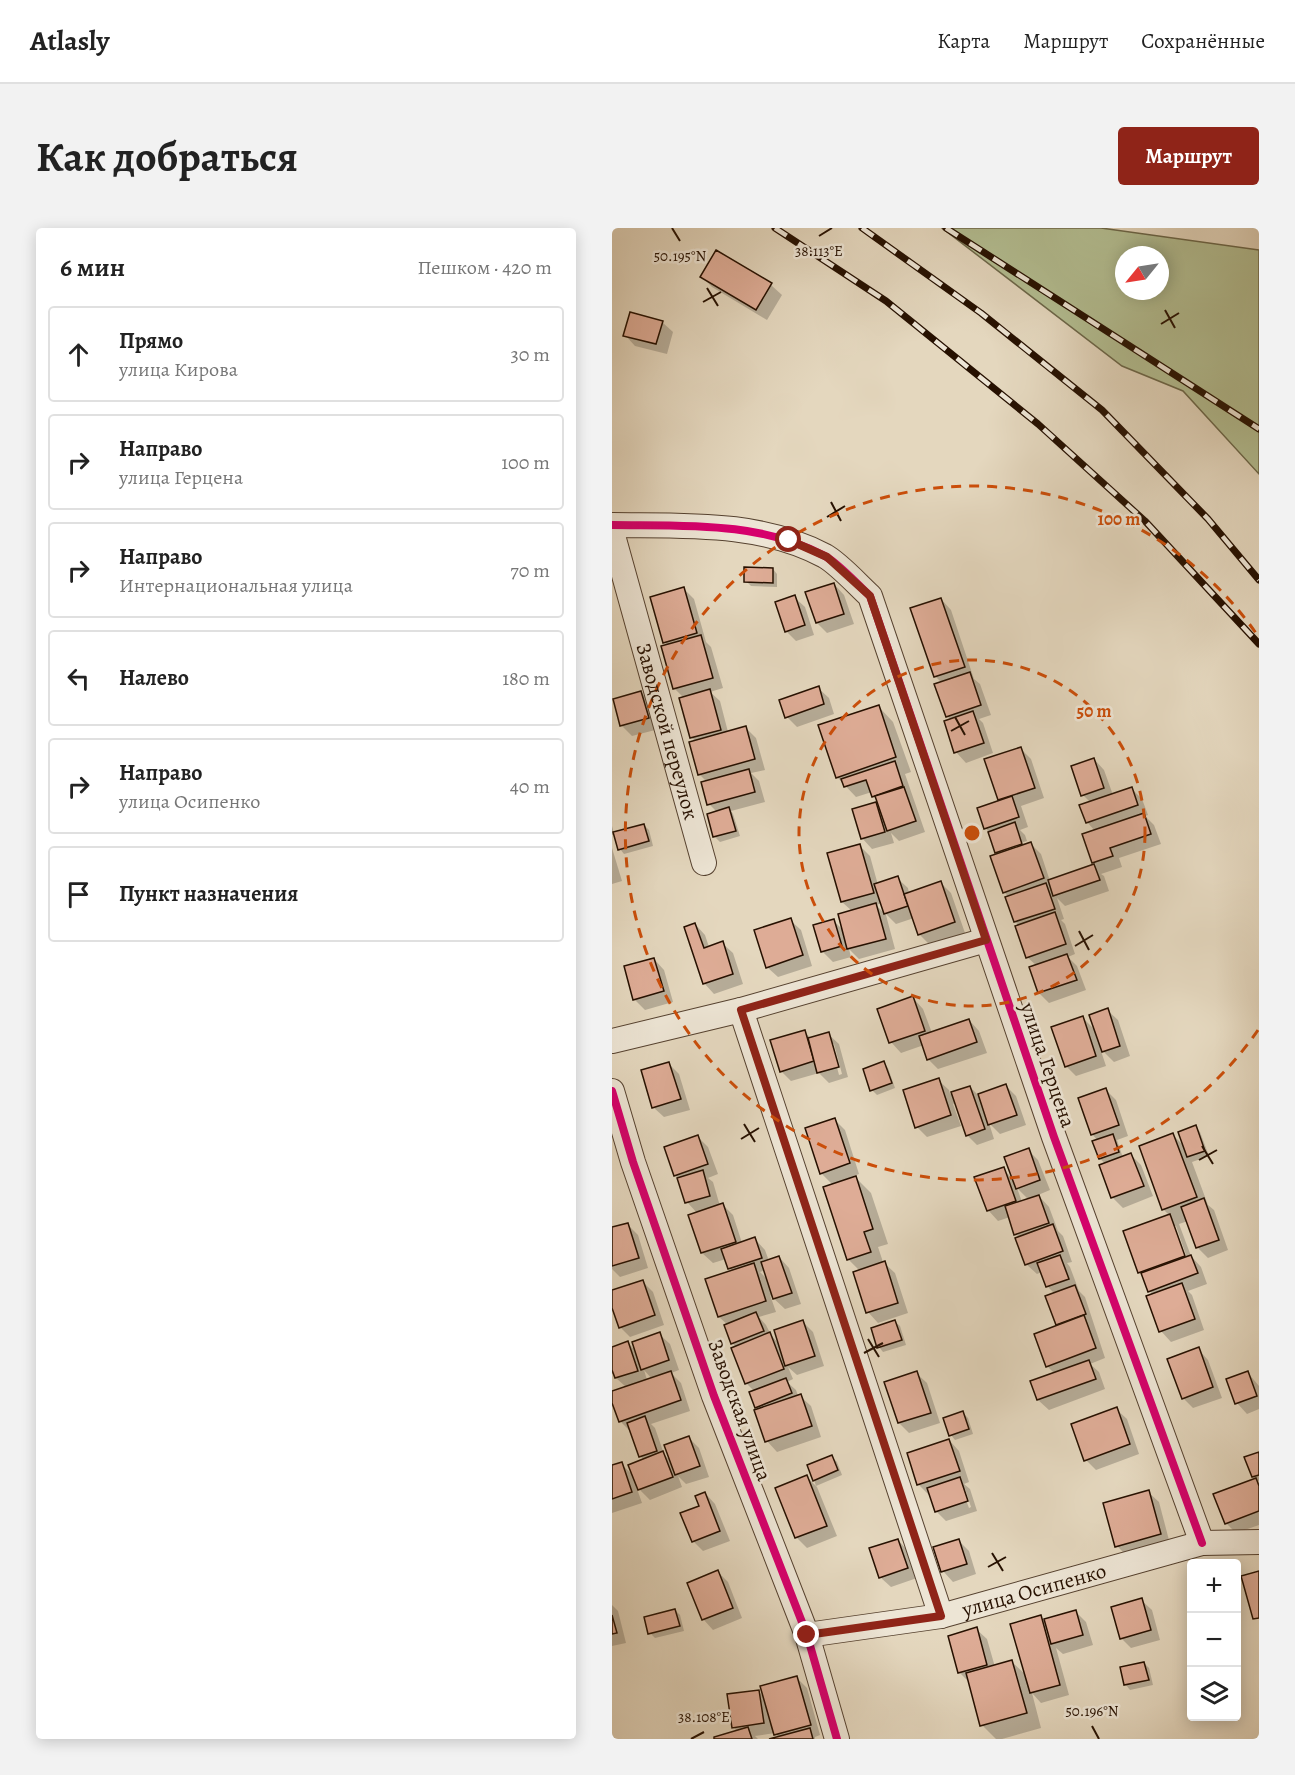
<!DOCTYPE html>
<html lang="ru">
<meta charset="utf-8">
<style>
body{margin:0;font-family:Alegreya,serif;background:#f2f2f2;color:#222}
.controls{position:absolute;right:18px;bottom:18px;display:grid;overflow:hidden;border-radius:6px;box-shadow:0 3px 15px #0003}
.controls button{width:54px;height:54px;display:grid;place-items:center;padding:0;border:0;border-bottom:2px solid #e0e0e0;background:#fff;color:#222;font:30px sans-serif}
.compass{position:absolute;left:503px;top:18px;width:54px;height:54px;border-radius:50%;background:#fff;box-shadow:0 3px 15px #0003;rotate:240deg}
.stop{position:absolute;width:18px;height:18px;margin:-14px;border:4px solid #8f2418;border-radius:50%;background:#fff}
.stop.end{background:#8f2418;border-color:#fff;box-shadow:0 2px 6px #0008}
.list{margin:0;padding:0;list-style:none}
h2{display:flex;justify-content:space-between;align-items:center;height:78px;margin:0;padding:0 24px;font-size:26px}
h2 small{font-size:20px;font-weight:400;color:#767676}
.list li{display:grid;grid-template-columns:39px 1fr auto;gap:18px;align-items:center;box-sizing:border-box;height:96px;margin:0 12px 12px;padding:0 12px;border:2px solid #e0e0e0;border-radius:6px}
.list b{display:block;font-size:22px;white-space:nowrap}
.list p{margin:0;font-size:20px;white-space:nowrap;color:#767676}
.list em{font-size:20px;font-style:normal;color:#767676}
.icon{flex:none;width:33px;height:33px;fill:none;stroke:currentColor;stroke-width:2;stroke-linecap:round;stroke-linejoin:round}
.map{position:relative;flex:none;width:647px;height:1511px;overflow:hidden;border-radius:6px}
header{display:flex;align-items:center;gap:36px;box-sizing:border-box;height:84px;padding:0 30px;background:#fff;border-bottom:2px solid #e0e0e0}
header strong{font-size:28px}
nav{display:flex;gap:33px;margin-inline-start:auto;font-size:21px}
.intro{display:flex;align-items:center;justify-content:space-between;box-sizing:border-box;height:144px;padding:0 36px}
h1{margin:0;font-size:42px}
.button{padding:15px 27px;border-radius:6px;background:#8f2418;color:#fff;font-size:21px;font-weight:700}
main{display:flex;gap:36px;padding:0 36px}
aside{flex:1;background:#fff;border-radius:6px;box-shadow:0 3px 15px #0003}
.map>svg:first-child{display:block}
.green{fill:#b3be92;stroke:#6c6749;stroke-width:1.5;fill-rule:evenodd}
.shadow{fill:#0003;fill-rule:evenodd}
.building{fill:#deac96;stroke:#261000;stroke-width:1.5}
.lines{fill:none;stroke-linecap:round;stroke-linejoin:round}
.minor-casing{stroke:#564230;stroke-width:26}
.minor{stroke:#ede5d5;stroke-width:24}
.rail-casing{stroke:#261000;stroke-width:7}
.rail{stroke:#ede5d5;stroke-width:4.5;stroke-dasharray:14;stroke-linecap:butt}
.cycleway-casing{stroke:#ede5d5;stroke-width:11}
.cycleway{stroke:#d6006c;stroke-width:8}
.route{stroke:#8f2418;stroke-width:8}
.ticks{fill:none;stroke:#261000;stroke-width:2}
.ring{fill:none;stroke:#cb4e0a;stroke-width:3;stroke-dasharray:10 8}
.labels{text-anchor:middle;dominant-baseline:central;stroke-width:5;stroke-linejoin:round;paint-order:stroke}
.street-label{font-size:21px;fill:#261000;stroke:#ede5d5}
.ticks-label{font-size:15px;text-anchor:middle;fill:#261000;stroke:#ede5d5;stroke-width:5;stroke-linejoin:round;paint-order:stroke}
.centre{fill:#cb4e0a;stroke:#ede5d5;stroke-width:3}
.ring-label{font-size:18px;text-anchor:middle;font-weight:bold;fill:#cb4e0a;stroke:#ede5d5;stroke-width:5;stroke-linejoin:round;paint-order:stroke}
</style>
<header>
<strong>Atlasly</strong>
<nav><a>Карта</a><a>Маршрут</a><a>Сохранённые</a></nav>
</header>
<div class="intro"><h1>Как добраться</h1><a class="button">Маршрут</a></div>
<main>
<aside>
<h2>6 мин<small>Пешком · 420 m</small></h2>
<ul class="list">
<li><svg class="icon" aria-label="ahead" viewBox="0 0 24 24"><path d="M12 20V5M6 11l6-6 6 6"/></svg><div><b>Прямо</b><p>улица Кирова</p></div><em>30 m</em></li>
<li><svg class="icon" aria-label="right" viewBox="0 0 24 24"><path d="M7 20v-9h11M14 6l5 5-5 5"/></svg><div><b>Направо</b><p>улица Герцена</p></div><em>100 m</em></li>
<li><svg class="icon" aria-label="right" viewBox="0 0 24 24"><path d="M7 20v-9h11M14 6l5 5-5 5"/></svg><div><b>Направо</b><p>Интернациональная улица</p></div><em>70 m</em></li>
<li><svg class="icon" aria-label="left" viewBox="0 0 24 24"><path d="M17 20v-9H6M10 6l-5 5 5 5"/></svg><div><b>Налево</b></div><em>180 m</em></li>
<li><svg class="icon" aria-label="right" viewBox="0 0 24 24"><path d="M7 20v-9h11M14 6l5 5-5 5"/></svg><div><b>Направо</b><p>улица Осипенко</p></div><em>40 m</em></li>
<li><svg class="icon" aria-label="arrive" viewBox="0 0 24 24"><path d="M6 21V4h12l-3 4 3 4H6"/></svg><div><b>Пункт назначения</b></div></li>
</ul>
</aside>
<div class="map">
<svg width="647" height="1511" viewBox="0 0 647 1511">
<rect width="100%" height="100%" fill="#e4d7be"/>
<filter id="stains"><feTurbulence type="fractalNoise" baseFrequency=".00333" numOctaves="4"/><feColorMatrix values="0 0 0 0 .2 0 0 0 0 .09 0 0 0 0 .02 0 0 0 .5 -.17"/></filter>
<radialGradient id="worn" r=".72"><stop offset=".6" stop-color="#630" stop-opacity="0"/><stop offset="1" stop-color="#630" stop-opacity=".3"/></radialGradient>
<path class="green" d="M330,0H489L647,22V246L571,163L510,138ZM512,27H548V63H512Z"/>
<g class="shadow">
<path d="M105,24L159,57L170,67L155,92L100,59L90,49Z"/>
<path d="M50,94L61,104L55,126L23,118L13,107Z"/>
<path d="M161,341L165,346V359L139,358L134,353Z"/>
<path d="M222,356L232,367L242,396L215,405L205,395Z"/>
<path d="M72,361L82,371L94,414L99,419L111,460L98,464L108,473L116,504L134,500L144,510L153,542L139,545L147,553L153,574L119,583L121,586L128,608L108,614L103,609L97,587L105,584L97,576L95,554L87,546L84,514L79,509L72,470L62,460L56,418L52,414Z"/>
<path d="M182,369L193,379L202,407L184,413L174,403Z"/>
<path d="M329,371L339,382L362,451L368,456L379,487L367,491L371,495L381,525L354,535L344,524L339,492L335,488L330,455L323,448Z"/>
<path d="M206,460L217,470L222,486L185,499L175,489Z"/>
<path d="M29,464L39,475L47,501L20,508L10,498L3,472Z"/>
<path d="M266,478L281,494L299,544L293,546L313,604L287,613L279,605L282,615L260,621L250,610L264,576L269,581L266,573L261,568L260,564L244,569L225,549Z"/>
<path d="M408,520L419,531L432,570L409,578L416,599L408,602L413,607L415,613L388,621V625L419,616L429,626L438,653L484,637L481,635L472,606L483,603L475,594L479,575L471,567L482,531L492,542L501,567L520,561L530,571L536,587L533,588L542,597L549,616L507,630L510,639L489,646L492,648L497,663L453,678L445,670L452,691L449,692L453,696L463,726L456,729L465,738L474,762L437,775L427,765L425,738L415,729L408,698L403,694L397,669L392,664L387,627L384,624L377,604L373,600L388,574L374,532Z"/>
<path d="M32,597L37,602L41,618L12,626L8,621L3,606L0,607V598L2,605Z"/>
<path d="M248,618L258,628L266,657L285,650L296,660L297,666L329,655L339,665L353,705L318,717L307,706L302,690L284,696L274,686L270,675L264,677L274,687L283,721L247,731L237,721L239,729L221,734L210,723L222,693L232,703L240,683L230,674Z"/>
<path d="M0,620L10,653L0,656Z"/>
<path d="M178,692L189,702L200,738L166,749L155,739Z"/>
<path d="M83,696L93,707L97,719L110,715L121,725L131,756L102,766L92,755Z"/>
<path d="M42,731L52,742L61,774L33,782L22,771Z"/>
<path d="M301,770L311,781L320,805L357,792L367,803L375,825L326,841L316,831L312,817L289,825L279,814L267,781Z"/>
<path d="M495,782L506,792L518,828L502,834L488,820L494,838L464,848L454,838L471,790L485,804Z"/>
<path d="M192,804L199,810L216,806L227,816L236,849L217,855L207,845L179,853L169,843ZM219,816H222L230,846L227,847Z"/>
<path d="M272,835L276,840L283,860L265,867L260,862Z"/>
<path d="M57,836L67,846L78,882L52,889L41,879Z"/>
<path d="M326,852L337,862L338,866L358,859L366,867L394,858L404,868L414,897L388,906L377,895L382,911L365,917L355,907L344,875L341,876L349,898L315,909L305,899Z"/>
<path d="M494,862L504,872L516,908L505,912L511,930L519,927L529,937L541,968L511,980L500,969L494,936L488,931L486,913L480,906Z"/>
<path d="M223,892L233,902L247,946L242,948L259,965L276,1016L266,1019L271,1034L283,1045L296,1085L266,1095L256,1084L248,1043L236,1031L221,957L209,945Z"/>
<path d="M584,899L588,904L597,928L580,934L596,977L602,982L616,1022L596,1030L585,1019L576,993L567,996L579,1028L589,1039L595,1056L576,1063L580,1067L592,1102L559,1114L549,1103L541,1066L537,1063L532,1049L528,1045L513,1004L558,988L551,981L561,907L573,919ZM560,998H564L577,1036L575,1037Z"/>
<path d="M86,909L96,919L106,946L96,950L101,954L108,978L111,977L121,987L130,1015L143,1011L153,1022L157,1033L167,1029L177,1040L189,1076L173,1081L158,1067L164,1084L147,1089L154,1097L159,1107L168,1117L191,1094L201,1104L212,1138L185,1147L176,1139L181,1151L175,1154L184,1162L186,1168H188L199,1178L209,1209L165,1224L155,1213L147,1182L144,1179L142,1163L134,1155L124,1119L120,1115L116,1097L107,1089L95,1052L121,1044L117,1040L114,1031L101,1035L90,1025L78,988L85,985L75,974L68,952L63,947ZM153,1042L156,1052L148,1044Z"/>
<path d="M416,922L426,932L438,962L426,967L437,979L446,1003L451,1008L460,1034L455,1035L458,1039L467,1063L473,1069L493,1130L478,1136L487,1144L493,1161L437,1182L426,1172L443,1146L435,1138L446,1098L435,1068L443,1066L435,1058L430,1044L425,1046L414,1036L408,1010L404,1006L398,989L386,993L376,982L391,941L401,951ZM405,960L417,972L410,974Z"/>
<path d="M15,996L26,1007L36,1040L8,1049L0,1041V1001Z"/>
<path d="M30,1053L41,1064L52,1097L18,1109L8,1099L0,1075V1064Z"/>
<path d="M283,1094L288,1098L294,1117L271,1124L267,1119Z"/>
<path d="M47,1106L58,1116L67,1142L59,1145L69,1155L78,1183L39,1196L43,1200L52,1226L60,1235L77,1210L87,1220L97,1249L74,1256L66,1248L70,1259L38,1272L24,1258L30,1275L0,1285V1239L9,1236L22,1248L32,1232L28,1228L18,1203L8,1193L0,1170V1164L14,1159L4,1150L3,1145L0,1146V1120L16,1115L25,1124ZM32,1142L40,1151L35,1152Z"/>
<path d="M586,1121L596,1132L610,1170L581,1180L571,1170Z"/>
<path d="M304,1145L315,1155L328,1195L297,1205L287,1195Z"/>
<path d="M636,1145L647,1158V1181L635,1186L625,1175L616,1152Z"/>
<path d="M504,1181L515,1191L527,1226L484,1242L474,1232Z"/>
<path d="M351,1185L356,1190L361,1206L343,1212L339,1207Z"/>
<path d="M337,1212L347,1223L357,1254L352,1256L358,1261L365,1283L334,1293L324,1283L319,1266L317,1267L307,1257L297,1226ZM350,1261H353L359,1279L357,1280Z"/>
<path d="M647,1225V1253L646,1254L647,1255V1297L624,1305L614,1295L644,1252L641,1249L634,1230Z"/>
<path d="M220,1229L225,1234L230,1247L204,1258L197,1238Z"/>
<path d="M195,1249L205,1259L225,1308L195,1320L184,1309Z"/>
<path d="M536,1264L547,1274L558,1316L515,1328L505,1318Z"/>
<path d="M93,1265L103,1276L118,1313L91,1323L81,1313Z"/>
<path d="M286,1312L296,1323L305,1350L279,1359L268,1349Z"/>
<path d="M346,1312L357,1323L364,1346L341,1354L331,1343Z"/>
<path d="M106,1344L116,1354L130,1390L101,1402L91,1391Z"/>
<path d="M529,1372L540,1382L548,1412L519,1420L509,1410Z"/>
<path d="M0,1377L6,1383L14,1415L0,1418Z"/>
<path d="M63,1382L68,1387L72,1403L43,1410L38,1405Z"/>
<path d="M463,1383L474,1394L481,1417L451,1426L444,1420L457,1467L429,1475L420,1465L429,1500L390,1511H384L370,1497L358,1455L347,1444L364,1401L375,1411L383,1439L400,1434L415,1448L428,1389L432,1392Z"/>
<path d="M532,1435L537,1440L541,1457L518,1462L514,1457L510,1440Z"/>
<path d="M185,1450L195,1460L208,1507L203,1509V1511H163L167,1510L163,1505L143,1508L146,1511H104L126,1504L121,1499L147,1464L153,1470Z"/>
</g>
<g class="building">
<path d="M104,22L160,55L144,82L88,49Z"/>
<path d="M18,84L51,93L44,116L11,108Z"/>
<path d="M132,339L161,340V355L132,354Z"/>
<path d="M222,355L232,386L204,395L193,364Z"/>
<path d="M72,359L85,405L51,415L38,369Z"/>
<path d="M183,367L193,397L173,404L163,374Z"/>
<path d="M329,370L353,439L322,449L298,380Z"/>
<path d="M89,407L101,450L61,461L49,418Z"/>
<path d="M358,444L369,477L334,489L322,456Z"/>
<path d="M207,458L212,476L173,490L167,472Z"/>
<path d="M98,461L109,502L78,510L67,470Z"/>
<path d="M29,463L37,490L8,498L1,471Z"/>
<path d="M267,477L284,529L224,550L206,497Z"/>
<path d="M361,483L372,515L342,525L332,493Z"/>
<path d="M134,498L143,531L86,547L77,514Z"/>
<path d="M409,519L423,560L386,572L372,531Z"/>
<path d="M482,530L492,560L469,568L459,538Z"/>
<path d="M283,533L291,558L260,569L254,552L232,559L229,551Z"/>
<path d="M137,541L143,564L95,577L89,554Z"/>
<path d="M292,559L304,593L275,603L263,568Z"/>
<path d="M520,559L526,577L474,595L467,577Z"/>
<path d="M400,568L407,589L372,601L365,580Z"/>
<path d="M264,574L273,604L249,611L240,581Z"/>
<path d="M117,579L124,603L101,609L95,586Z"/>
<path d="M532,585L539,606L498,620L501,628L480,635L470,606Z"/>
<path d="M403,594L410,616L383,625L376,604Z"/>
<path d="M32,596L37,613L6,622L1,604Z"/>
<path d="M419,614L432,650L391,665L378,628Z"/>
<path d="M248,616L262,665L229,674L215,625Z"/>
<path d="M482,636L488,652L441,668L436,652Z"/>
<path d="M286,648L296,678L272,686L262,656Z"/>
<path d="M329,653L343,694L306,707L292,666Z"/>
<path d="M434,655L443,681L402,694L393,669Z"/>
<path d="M264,675L274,711L235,721L226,686Z"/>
<path d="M443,684L454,716L414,730L403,698Z"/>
<path d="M179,690L191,727L154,740L142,702Z"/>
<path d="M222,691L230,718L209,724L201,697Z"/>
<path d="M83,695L92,720L111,713L121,746L91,756L72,699Z"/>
<path d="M455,726L465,752L426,765L417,739Z"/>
<path d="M42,730L52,763L21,772L12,738Z"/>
<path d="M301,768L313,803L277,815L265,781Z"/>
<path d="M496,780L508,818L490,824L477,787Z"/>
<path d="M471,788L484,828L453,839L439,799Z"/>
<path d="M357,791L365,814L315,832L307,808Z"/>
<path d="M193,802L202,833L168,844L158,812Z"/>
<path d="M217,804L227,839L205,845L196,810Z"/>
<path d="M272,833L280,855L258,863L251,841Z"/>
<path d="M57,834L69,871L40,880L29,842Z"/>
<path d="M327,850L339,887L303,900L291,862Z"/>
<path d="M394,856L405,887L376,897L366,866Z"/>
<path d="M358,858L373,901L354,908L339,864Z"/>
<path d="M494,860L507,897L479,907L466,870Z"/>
<path d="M223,890L238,935L208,946L193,900Z"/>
<path d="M584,897L593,923L575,929L566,904Z"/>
<path d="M561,905L585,969L550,982L527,918Z"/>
<path d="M501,906L507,924L487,931L480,913Z"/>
<path d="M86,907L96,936L62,948L52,919Z"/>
<path d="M417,920L428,952L404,961L392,929Z"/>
<path d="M519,925L532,958L499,970L487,937Z"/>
<path d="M392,939L404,973L375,983L362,949Z"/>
<path d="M91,942L98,968L73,975L65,950Z"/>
<path d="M244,948L261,1001L252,1004L259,1024L235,1032L211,959Z"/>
<path d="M427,967L437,995L402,1007L393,978Z"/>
<path d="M592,970L607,1012L584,1020L569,979Z"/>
<path d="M111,975L124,1014L89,1025L76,987Z"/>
<path d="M558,986L573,1028L526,1045L511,1003Z"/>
<path d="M16,995L27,1030L0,1038V999Z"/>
<path d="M441,996L451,1023L413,1037L403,1010Z"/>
<path d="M143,1009L150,1030L116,1041L109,1021Z"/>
<path d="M448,1027L457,1051L434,1059L425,1035Z"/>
<path d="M579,1027L586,1045L536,1064L529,1045Z"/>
<path d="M167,1028L180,1065L161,1071L149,1034Z"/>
<path d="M273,1033L286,1075L254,1085L241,1044Z"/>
<path d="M142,1035L154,1073L106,1089L93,1051Z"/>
<path d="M31,1052L43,1087L7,1100L0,1080V1062Z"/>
<path d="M570,1055L583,1091L547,1104L534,1068Z"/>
<path d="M463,1057L474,1086L444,1097L433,1068Z"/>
<path d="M144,1084L152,1103L119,1116L112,1097Z"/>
<path d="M472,1087L484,1120L434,1139L422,1106Z"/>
<path d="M191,1092L203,1128L173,1138L162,1102Z"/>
<path d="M283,1092L290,1112L265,1120L259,1100Z"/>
<path d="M48,1104L57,1132L29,1142L20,1114Z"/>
<path d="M158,1104L172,1141L133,1156L119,1120Z"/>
<path d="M16,1113L26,1143L3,1150L0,1142V1119Z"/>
<path d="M587,1119L601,1159L570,1171L555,1131Z"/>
<path d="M477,1132L484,1151L425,1172L418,1153Z"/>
<path d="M59,1143L69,1172L7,1194L0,1175V1163Z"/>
<path d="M305,1143L319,1185L286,1195L272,1154Z"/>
<path d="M636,1143L645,1168L623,1176L614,1151Z"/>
<path d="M174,1150L180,1165L143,1180L137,1164Z"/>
<path d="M189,1166L200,1198L153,1214L142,1182Z"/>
<path d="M505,1179L518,1216L472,1233L459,1196Z"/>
<path d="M351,1183L357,1201L337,1208L331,1190Z"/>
<path d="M33,1188L45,1223L27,1229L15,1195Z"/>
<path d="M77,1208L88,1238L63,1247L52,1217Z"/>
<path d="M337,1211L348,1243L305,1257L295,1225Z"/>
<path d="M51,1223L61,1249L26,1262L16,1237Z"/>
<path d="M647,1224V1247L640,1249L632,1229Z"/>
<path d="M220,1227L226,1242L201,1253L195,1237Z"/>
<path d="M10,1234L20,1264L0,1271V1237Z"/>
<path d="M195,1247L215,1298L183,1310L163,1260Z"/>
<path d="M348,1249L356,1273L323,1284L315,1260Z"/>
<path d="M644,1250L647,1258V1283L613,1296L601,1266Z"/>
<path d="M537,1262L549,1306L503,1319L491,1275Z"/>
<path d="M93,1264L108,1303L80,1314L68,1285L87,1278L83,1268Z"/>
<path d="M286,1311L296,1340L267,1350L257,1320Z"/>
<path d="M347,1311L355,1336L329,1344L321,1319Z"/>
<path d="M106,1342L121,1380L90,1392L75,1355Z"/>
<path d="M647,1343V1390L641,1391L629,1348Z"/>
<path d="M530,1370L539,1402L508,1411L499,1379Z"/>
<path d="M63,1381L68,1398L36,1406L32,1389Z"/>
<path d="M464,1382L471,1407L439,1416L432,1391Z"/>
<path d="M0,1387L5,1405L0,1406Z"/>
<path d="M429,1387L448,1457L418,1465L398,1396Z"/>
<path d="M365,1399L375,1437L346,1445L336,1408Z"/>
<path d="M400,1432L415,1485L368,1498L354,1445Z"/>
<path d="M532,1434L537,1452L512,1457L508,1439Z"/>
<path d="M185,1448L199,1497L162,1507L148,1458Z"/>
<path d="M147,1462L152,1495L120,1500L115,1466Z"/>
<path d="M136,1499L140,1511H102V1509Z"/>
<path d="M198,1500L201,1511H157Z"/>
</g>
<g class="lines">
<g class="minor-casing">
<g id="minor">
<path d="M0,297C71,298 148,293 213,328C227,336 245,356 258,368L442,909L590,1315"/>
<path id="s1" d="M0,304L92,635"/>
<path d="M129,782L329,1388"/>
<path d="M0,813L129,782L374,712"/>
<path d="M0,863L21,934L102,1168L195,1407L225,1511"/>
<path id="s2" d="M195,1407L329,1388L590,1315L647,1314"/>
</g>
</g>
<use href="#minor" class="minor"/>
<g class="rail-casing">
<g id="rail">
<path d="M163,0L274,73L426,196L533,293L647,416"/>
<path d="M250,0L369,85L490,182L596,291L647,352"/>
<path d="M334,0L647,201"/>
</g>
</g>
<use href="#rail" class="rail"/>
<g class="cycleway-casing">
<g id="cycleway">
<path d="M0,297C71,298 148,293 213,328C227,336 245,356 258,368L442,909L590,1315"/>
<path d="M0,863L21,934L102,1168L195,1407L225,1511"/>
</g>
</g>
<use href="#cycleway" class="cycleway"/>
</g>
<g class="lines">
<path class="route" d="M177,312L215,329L258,368L374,712L129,782L329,1388L195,1407"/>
</g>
<path class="ticks" d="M60,0L68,13M207,8L220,0M95,60L106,78M91,74L109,64M553,82L563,100M549,96L567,85M219,274L229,293M215,289L233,278M343,489L353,507M339,503L357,493M467,703L477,722M463,718L481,707M132,896L143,914M129,911L147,900M590,918L601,936M587,932L605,922M256,1111L267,1129M252,1125L271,1115M380,1325L391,1343M376,1339L394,1329M480,1498L487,1511M79,1511L92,1504"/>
<g class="ring">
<circle cx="360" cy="605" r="173"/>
<path d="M646 802A347 347 0 1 1 646 408"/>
</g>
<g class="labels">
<g class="street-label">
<text stroke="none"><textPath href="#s1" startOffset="207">Заводской переулок</textPath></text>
<text transform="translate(436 837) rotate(71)">улица Герцена</text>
<text transform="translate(128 1182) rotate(70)">Заводская улица</text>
<text stroke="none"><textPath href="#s2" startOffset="232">улица Осипенко</textPath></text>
</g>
</g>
<g class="ticks-label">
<text x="207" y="28">38.113°E</text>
<text x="68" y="33">50.195°N</text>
<text x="480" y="1488">50.196°N</text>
<text x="92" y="1494">38.108°E</text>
</g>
<circle cx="360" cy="605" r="9" class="centre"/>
<g class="ring-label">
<text x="507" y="297">100 m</text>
<text x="482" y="489">50 m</text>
</g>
<rect width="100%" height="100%" filter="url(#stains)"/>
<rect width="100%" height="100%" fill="url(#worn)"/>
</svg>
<div class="controls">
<button>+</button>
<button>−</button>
<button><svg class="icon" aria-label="layers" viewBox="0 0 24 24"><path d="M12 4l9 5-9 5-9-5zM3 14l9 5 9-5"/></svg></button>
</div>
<svg class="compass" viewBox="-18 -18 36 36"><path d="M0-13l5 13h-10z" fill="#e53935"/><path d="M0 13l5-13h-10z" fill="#767676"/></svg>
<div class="stop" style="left:177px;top:312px"></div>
<div class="stop end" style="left:195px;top:1407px"></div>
</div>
</main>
